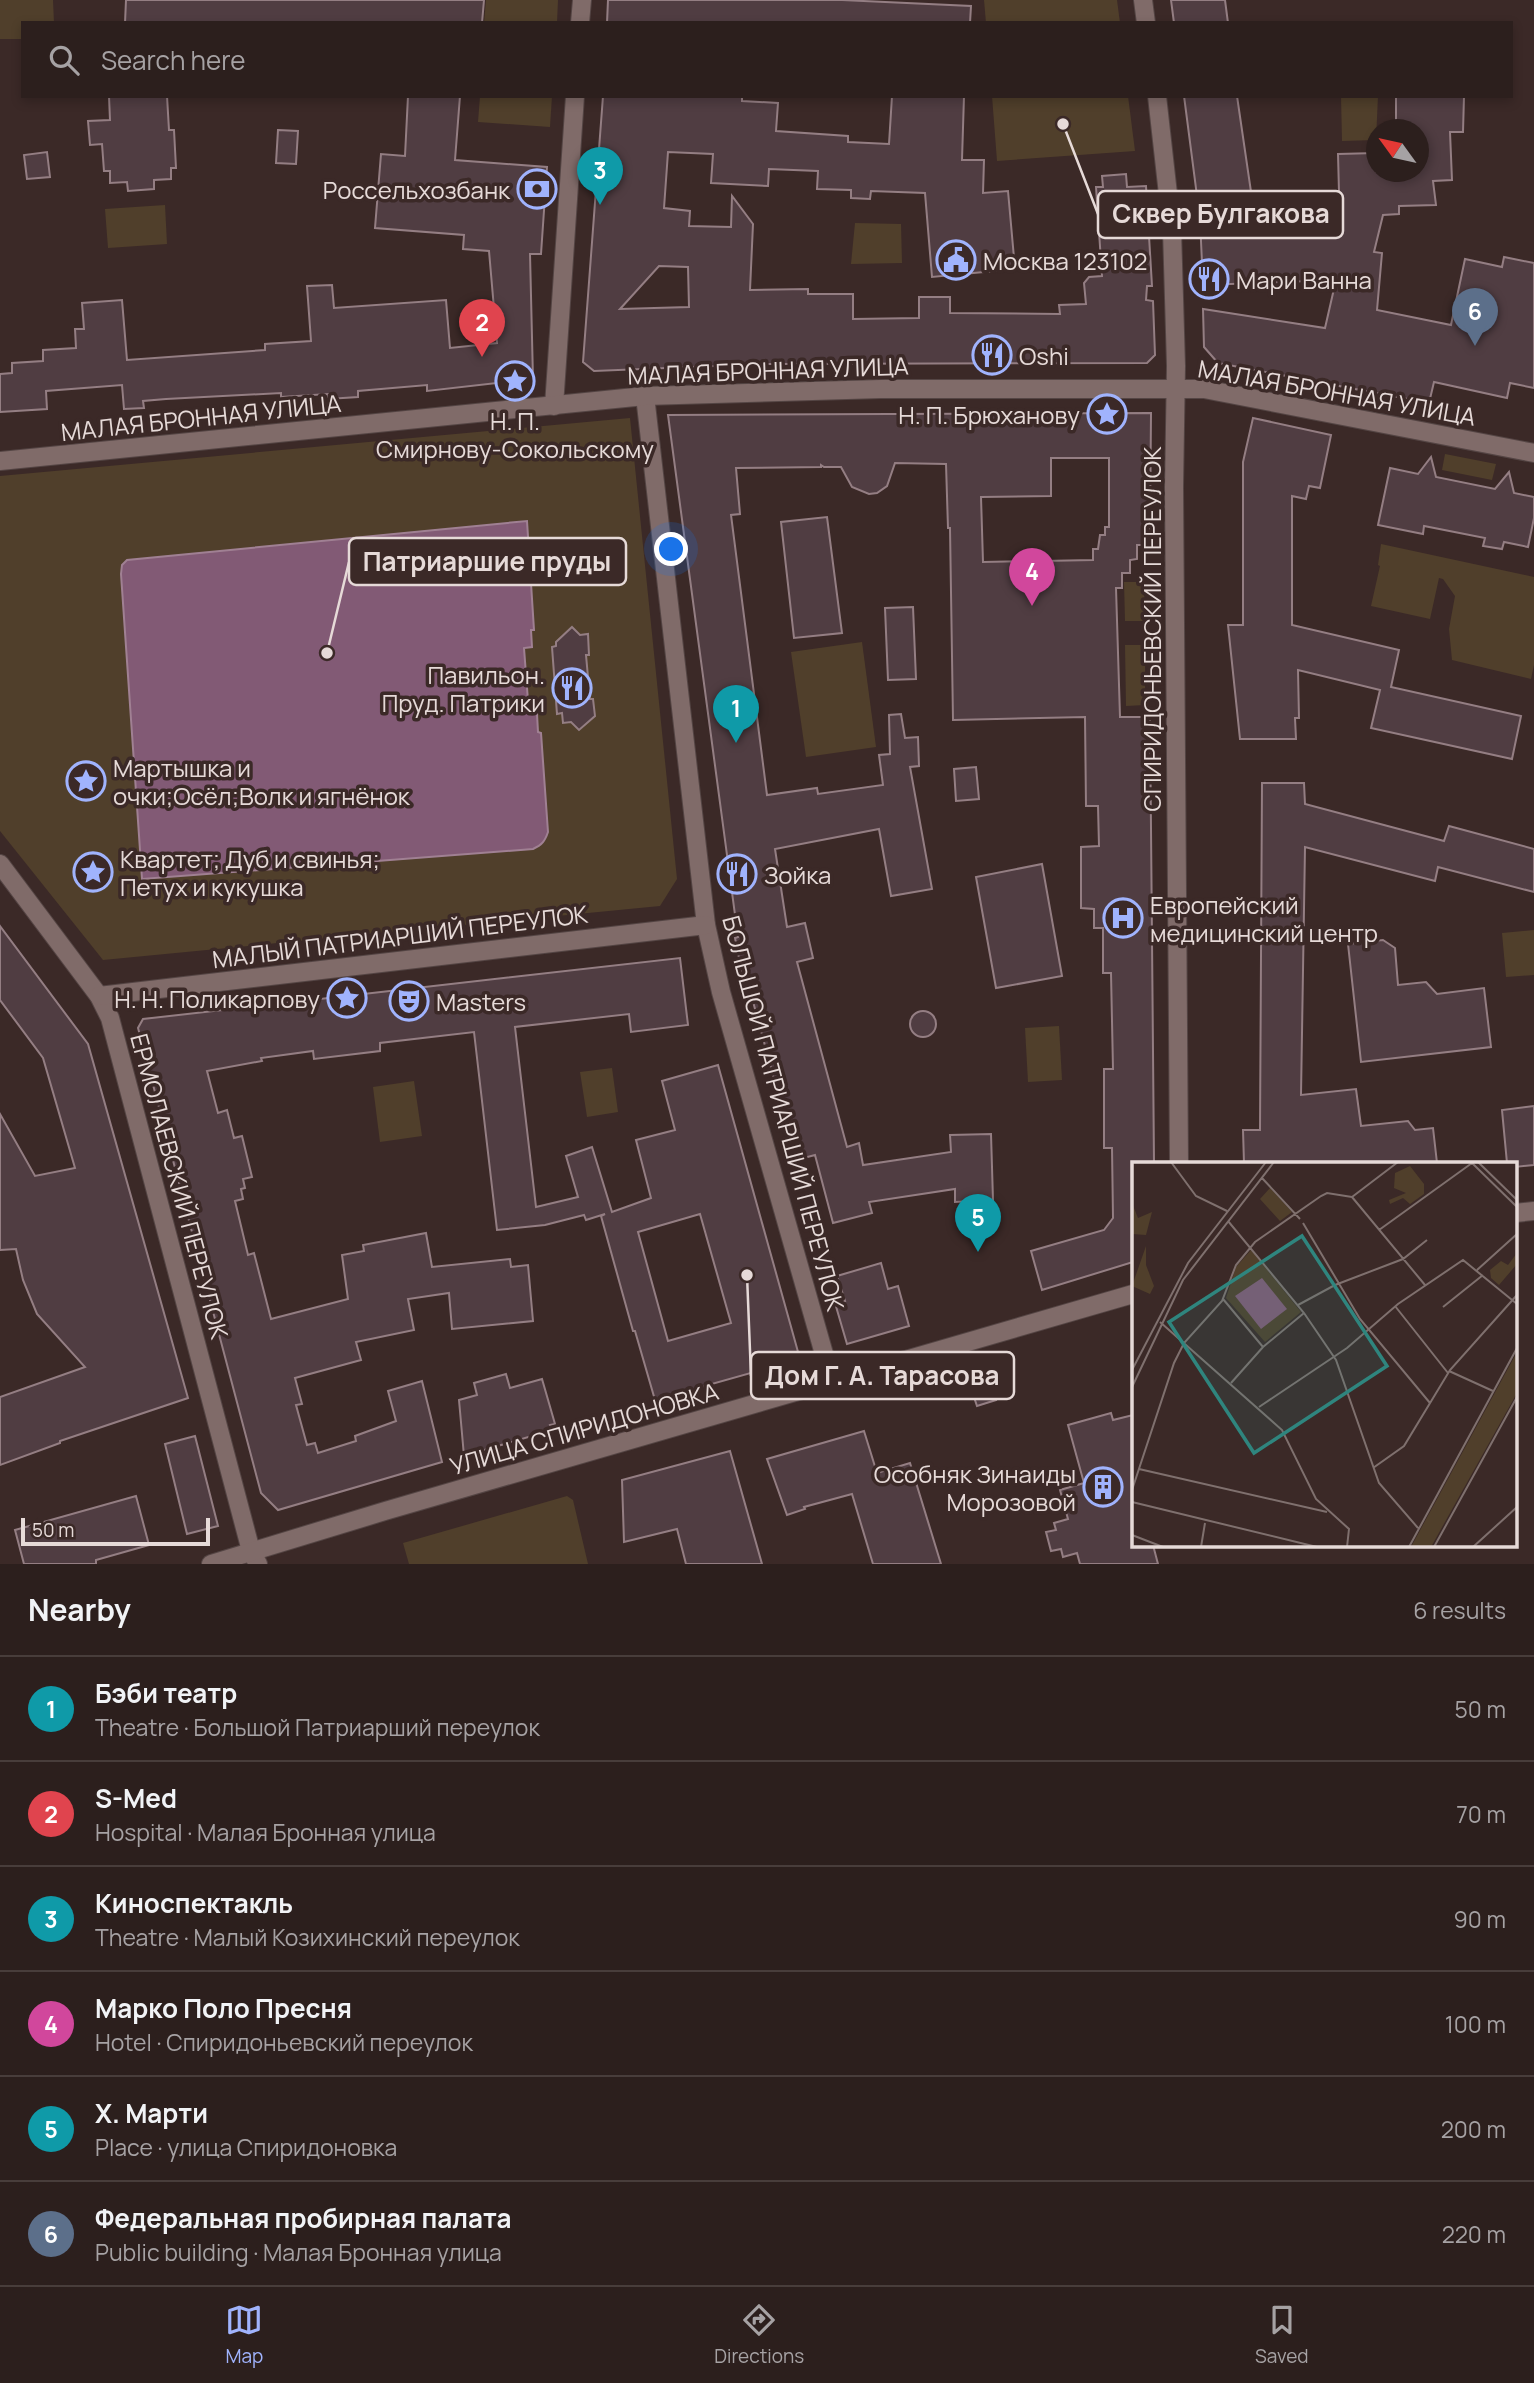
<!DOCTYPE html>
<meta charset="utf-8">
<style>
body{margin:0;font-family:Manrope,sans-serif;background:#382c2a;color:#f1f3f6}
.compass{position:absolute;left:1366px;top:119px;width:63px;height:63px;border-radius:50%;background:#2c1f1d;box-shadow:0 4px 10px #0003;rotate:303deg}
.scale{position:absolute;left:21px;bottom:18px;width:189px;box-sizing:border-box;padding-left:7px;border:4px solid #e6dad8;border-top:0;font-size:19px;line-height:24px;white-space:nowrap;color:#e6dad8;-webkit-text-stroke:5px #3b2927;paint-order:stroke}
.you{position:absolute;left:672px;top:550px;width:24px;height:24px;margin:-18px;border:5px solid #fff;border-radius:50%;background:#1a73e8;box-shadow:0 0 0 10px #1a73e833}
.badge{display:grid;place-items:center;width:46px;height:46px;border-radius:50%;background:#a0b3fd;color:#fff;font-size:23px;font-weight:700}
.pin{position:absolute;translate:-50% -58px;filter:drop-shadow(0 2px 4px #0008)}
.pin::after{content:'';position:absolute;top:37px;width:24px;height:21px;background:inherit;clip-path:polygon(0 0,100% 0,50% 100%)}
.list{margin:0;padding:0;list-style:none}
h2{display:flex;justify-content:space-between;align-items:center;height:91px;margin:0;padding:0 28px;font-size:30px}
h2 small{font-size:23px;font-weight:400;color:#a6a2a4}
.list li{display:grid;grid-template-columns:46px 1fr auto;gap:21px;align-items:center;box-sizing:border-box;height:105px;padding:0 28px;border-top:2px solid #483d3b}
.list b{display:block;font-size:26px;white-space:nowrap}
.list p{margin:0;font-size:23px;white-space:nowrap;color:#a6a2a4}
.list em{font-size:23px;font-style:normal;color:#a6a2a4}
.icon{flex:none;width:38px;height:38px;fill:none;stroke:currentColor;stroke-width:2;stroke-linecap:round;stroke-linejoin:round}
.map{position:relative;flex:none;width:1534px;height:1564px;overflow:hidden}
.search{position:absolute;background:#2c1f1d;box-shadow:0 4px 10px #0003;left:21px;right:21px;top:21px;height:77px;display:flex;align-items:center;gap:18px;box-sizing:border-box;padding:0 24px;border-radius:0px;color:#a6a2a4;font-size:26px}
.sheet{height:721px;background:#2c1f1d}
nav{display:flex;justify-content:space-around;align-items:center;box-sizing:border-box;height:98px;border-top:2px solid #483d3b;background:#2c1f1d;font-size:19px;color:#a6a2a4}
nav a{display:grid;justify-items:center;gap:4px}
nav .on{color:#a0b3fd}
.map>svg:first-child{display:block}
.green{fill:#503f2b}
.water{fill:#825a75;stroke:#a08093;stroke-width:2}
.building{fill:#503d42;stroke:#947e83;stroke-width:2;fill-rule:evenodd}
.lines{fill:none;stroke-linecap:round;stroke-linejoin:round}
.minor-casing{stroke:#544544;stroke-width:20}
.minor{stroke:#806b69;stroke-width:18}
.labels{text-anchor:middle;dominant-baseline:central;stroke-width:7;stroke-linejoin:round;paint-order:stroke}
.poi-label{font-size:24px;fill:#e6dad8;stroke:#3b2927;text-anchor:start}
.street-label{font-size:24px;fill:#e6dad8;stroke:#3b2927}
.inset-road{fill:none;stroke:#7f706e;stroke-width:2}
.view{fill:#2f857e;fill-opacity:0.15;stroke:#2f857e;stroke-width:3.5}
.inset-edge{fill:none;stroke:#e6dad8;stroke-width:3.5}
.leader{fill:none;stroke:#e6dad8;stroke-width:2.5}
.callout-dot{fill:#e6dad8;stroke:#3b2927;stroke-width:2.5}
.callout{fill:#3b2927;stroke:#e6dad8;stroke-width:2.5}
.callout-label{font-size:26px;text-anchor:middle;font-weight:bold;fill:#e6dad8}
</style>
<div class="map">
<svg width="1534" height="1564" viewBox="0 0 1534 1564">
<rect width="100%" height="100%" fill="#3b2927"/>
<g class="green">
<path d="M0,0H53L54,23H23V39H0Z"/>
<path d="M486,0H558L557,23H484Z"/>
<path d="M984,0H1117L1120,23H986Z"/>
<path d="M480,96H552L550,127L478,122Z"/>
<path d="M992,96H1128L1135,151L997,161Z"/>
<path d="M1341,96H1378L1376,140L1342,141Z"/>
<path d="M165,205L167,244L108,248L105,209Z"/>
<path d="M855,223L901,224L902,263L851,264Z"/>
<path d="M630,418L677,879L660,906L103,960L0,831V476Z"/>
<path d="M1445,454L1496,464L1492,480L1442,470Z"/>
<path d="M1381,544L1534,577V665L1531,679L1452,660L1449,629L1455,596L1443,579L1439,578L1430,619L1371,606L1380,566L1378,565Z"/>
<path d="M1124,582H1144L1145,621H1125Z"/>
<path d="M862,642L876,747L806,757L791,652Z"/>
<path d="M1125,645H1145V705L1126,706Z"/>
<path d="M1534,930V975L1506,977L1502,933Z"/>
<path d="M1059,1026L1062,1080L1028,1082L1025,1028Z"/>
<path d="M612,1068L618,1112L587,1117L580,1072Z"/>
<path d="M414,1081L422,1136L380,1142L373,1087Z"/>
<path d="M567,1496L573,1500L588,1564H409L403,1543Z"/>
</g>
<path class="water" d="M527,521L534,630H531L532,647L524,648L529,714H537L538,732L541,733L548,832C545,841 542,845 533,849L142,879L121,574L122,565L127,560Z"/>
<g class="building">
<path d="M126,0H484L482,23H125Z"/>
<path d="M608,0H842L971,6L970,23H607Z"/>
<path d="M1171,0H1225L1228,23H1174Z"/>
<path d="M109,96H167L169,130H174L176,168H171V179L154,180V189L128,191L127,182L110,183V171H104L102,144L90,145L88,121L110,120Z"/>
<path d="M408,96H460L455,160L547,167L541,254H530L533,379L427,391V385L358,391V397L328,399V394L281,397V393L166,399L143,401L144,408L124,409L122,385L46,391L47,409L0,412V374L12,373V363L43,361V350L76,348L75,329H84L82,303L122,300L127,360L265,350V344L311,341L307,286L332,285L334,308L446,300L450,348L497,343L489,251L463,249L464,235L375,228L381,154L405,156Z"/>
<path d="M603,96H742V101L778,103L776,131L848,136V142L889,144L892,96H964L962,160H984L983,193L1008,191L1015,269L932,277L925,193L871,191L870,199L851,198V190L817,189L818,171L769,169L768,186L711,183L713,154L668,152L664,208L690,211L689,226L731,227L732,196L753,224L750,290L808,289V294H853V319L919,318V297H950V313L1060,314L1059,305L1086,304L1084,283L1089,277L1102,276L1096,187H1103L1102,176L1126,174L1127,187L1146,186L1152,286H1147L1146,300L1153,301L1155,355L1147,363L766,364L594,371L583,362ZM659,266L688,267L689,307L620,309Z"/>
<path d="M1184,96H1237L1256,226L1284,225L1285,233L1340,230L1338,154L1376,153V172H1418V130H1396V96H1464L1463,132H1450L1452,180L1433,181L1436,205L1399,206V214L1383,215L1374,252L1382,253L1377,310L1451,325L1465,259L1502,267L1504,257L1534,263V388L1510,383L1507,398L1434,382L1429,403L1218,363L1204,347L1203,309L1325,328L1336,280L1203,285L1200,219Z"/>
<path d="M278,130L298,131L296,164L276,163Z"/>
<path d="M47,152L50,177L27,179L24,155Z"/>
<path d="M1151,413L1150,532H1144V545H1137V559L1130,560V573H1122V588H1116L1120,717H1150L1154,1163H1133V1262L1042,1290L1031,1251L1104,1230L1113,1218L1112,1148H1104V1069H1113L1111,973H1103V928H1094V909L1081,908V847L1099,846L1098,806H1086L1085,717L953,720L950,528H948L946,464L895,463L887,486L877,493L869,494L852,487L841,467H824L821,465V467L736,468L740,514L731,515L767,795L817,788L818,794L883,785L879,755L890,754L889,715L901,714L905,738L918,737L919,766L910,767L932,889L891,896L879,829L775,849L787,927L805,923L813,958L797,962L847,1147L859,1143L863,1165L951,1152L950,1135L991,1134L993,1200L955,1202V1189L869,1202L872,1213L833,1223L815,1155L796,1160L745,972L742,973L735,938L738,937L668,415ZM1051,458H1109V527H1105V535H1100L1098,549H1093V560L983,562L981,497L1051,496Z"/>
<path d="M1253,418L1331,435L1320,488L1309,486L1306,499L1292,496V625L1399,650L1391,687L1521,716L1512,759L1371,728L1380,690L1298,670L1299,718H1295L1296,739H1240L1228,625H1243V462Z"/>
<path d="M1431,457L1436,477L1495,489L1509,472L1514,493L1534,497V518L1528,547L1504,542L1502,549L1483,546L1485,538L1424,526L1423,534L1378,525L1390,468L1418,474Z"/>
<path d="M827,517L842,633L794,638L781,522Z"/>
<path d="M913,607L916,679L888,680L885,608Z"/>
<path d="M572,627L580,635L588,634L589,655H586L590,699H593L595,716L579,730L571,722L563,723L562,713L557,714L552,647L556,646V642Z"/>
<path d="M976,767L979,799L956,801L954,769Z"/>
<path d="M1262,783H1304L1305,804L1444,841L1449,826L1534,849V892L1438,867L1435,881L1305,847L1301,1095L1356,1089L1361,1126L1408,1121L1415,1130L1433,1128L1437,1163H1244L1243,1130H1260Z"/>
<path d="M1042,864L1062,976L996,988L976,877Z"/>
<path d="M0,926L88,1044L188,1398L60,1441V1443L0,1465V1397L85,1367L37,1314L23,1280L16,1249L0,1250V1114L35,1176L75,1168L43,1058L0,1000Z"/>
<path d="M1383,940L1395,948L1398,985L1426,982L1437,994L1484,988L1491,1047L1361,1062L1348,944Z"/>
<path d="M680,958L688,1025L631,1032L629,1014L515,1027L536,1207L578,1197L566,1156L592,1147L612,1212L651,1198L636,1140L675,1130L662,1081L718,1065L800,1359L655,1400L635,1331H633L601,1216L605,1214L586,1220L584,1215L545,1225L497,1230L474,1032L380,1043V1051L314,1059L313,1051L261,1058L262,1061L207,1071L218,1113L227,1110L234,1138L242,1136L252,1177L243,1179L245,1188L241,1189L243,1199L235,1201L248,1255L254,1253L271,1319L348,1299L342,1255L364,1251L363,1245L426,1233L432,1267L510,1259L511,1267L528,1265L533,1321L452,1329L449,1293L408,1299L414,1330L356,1342L361,1360L295,1378L302,1404L296,1405L307,1445L315,1443L318,1453L356,1441L355,1436L396,1421L388,1391L422,1381L442,1462L278,1510L261,1493L138,1028L143,1019ZM700,1214L731,1323L668,1341L638,1232Z"/>
<circle cx="923" cy="1024" r="13"/>
<path d="M1534,1106V1165L1515,1167V1163H1507L1502,1110Z"/>
<path d="M881,1263L888,1289L898,1286L909,1326L847,1344L835,1303L845,1301L837,1276Z"/>
<path d="M506,1374L510,1388L542,1379L555,1424L550,1425L552,1430L464,1456L459,1400L477,1395L474,1383Z"/>
<path d="M990,1379L996,1400L977,1406L970,1385Z"/>
<path d="M1111,1413L1113,1420L1133,1415V1545H1153L1158,1564H1080L1077,1553L1063,1557L1061,1549L1051,1551L1046,1532L1056,1530L1054,1523L1068,1519L1060,1490L1084,1483L1068,1425Z"/>
<path d="M864,1431L877,1473L910,1463L941,1564H873L852,1494L804,1507L805,1509L787,1515L767,1459Z"/>
<path d="M195,1436L218,1526L187,1534L165,1444Z"/>
<path d="M730,1451L762,1564H686L677,1529L624,1542L622,1480Z"/>
<path d="M136,1496L149,1545L96,1560V1564H24L15,1530Z"/>
</g>
<g class="lines">
<g class="minor-casing">
<g id="minor">
<path d="M1143,0L1146,23"/>
<path d="M580,23L582,0"/>
<path d="M1157,96L1172,230L1176,366L1174,487L1179,1163"/>
<path d="M645,396L706,925L721,992L832,1382"/>
<path d="M554,406L575,96"/>
<path d="M0,461L645,396L881,389H1204L1534,453"/>
<path d="M0,864L99,996L110,1018L251,1551L258,1564"/>
<path d="M99,996L706,925"/>
<path d="M1515,1213L1534,1211"/>
<path d="M211,1564L385,1511L1133,1294"/>
</g>
</g>
<use href="#minor" class="minor"/>
</g>
<defs>
<g id="bank-ring" transform="scale(2.0125)"><circle r="9.5" fill="#3b2927" stroke="#a0b3fd" stroke-width="1.5"/><path d="M-6-4H6V4H-6ZM0-2.3a2.3 2.3 0 1 0 0 4.6a2.3 2.3 0 1 0 0-4.6Z" fill="#a0b3fd"/></g>
<g id="civic-ring" transform="scale(2.0125)"><circle r="9.5" fill="#3b2927" stroke="#a0b3fd" stroke-width="1.5"/><path d="M-.6-6.5H3V-4.5H.6V-3L4-1V1h2V6H-6V1h2V-1L-.6-3ZM-1.2 2.5V6h2.4V2.5Z" fill="#a0b3fd"/></g>
<g id="restaurant-ring" transform="scale(2.0125)"><circle r="9.5" fill="#3b2927" stroke="#a0b3fd" stroke-width="1.5"/><path d="M-5-6h1v4h1v-4h1v4h1v-4h1v5L-1.5 .5V6h-2V.5L-5-1ZM5-6V6H3V1.5H1.5Q1.5-4 5-6Z" fill="#a0b3fd"/></g>
<g id="sight-ring" transform="scale(2.0125)"><circle r="9.5" fill="#3b2927" stroke="#a0b3fd" stroke-width="1.5"/><path d="M0-6L1.8-2.2L6-1.7L2.9 1.2L3.7 5.4L0 3.3L-3.7 5.4L-2.9 1.2L-6-1.7L-1.8-2.2Z" fill="#a0b3fd"/></g>
<g id="hospital-ring" transform="scale(2.0125)"><circle r="9.5" fill="#3b2927" stroke="#a0b3fd" stroke-width="1.5"/><path d="M-5-5h3v3.5h4V-5h3V5h-3V1.5h-4V5h-3Z" fill="#a0b3fd"/></g>
<g id="theatre-ring" transform="scale(2.0125)"><circle r="9.5" fill="#3b2927" stroke="#a0b3fd" stroke-width="1.5"/><path d="M-5-5.5Q0-4 5-5.5V0Q5 5 0 6Q-5 5-5 0ZM-3.3-2.5H-1v1.5H-3.3ZM1-2.5H3.3v1.5H1ZM-2.8 1Q0 5.5 2.8 1Z" fill="#a0b3fd"/></g>
<g id="building-ring" transform="scale(2.0125)"><circle r="9.5" fill="#3b2927" stroke="#a0b3fd" stroke-width="1.5"/><path d="M-4-6H4V6H1V3H-1V6H-4ZM-2.5-4.3h1.7v1.8h-1.7ZM.8-4.3h1.7v1.8H.8ZM-2.5-1h1.7V.8h-1.7ZM.8-1h1.7V.8H.8Z" fill="#a0b3fd"/></g>
</defs>
<g fill-rule="evenodd">
<use href="#bank-ring" x="537" y="189"/>
<use href="#civic-ring" x="956" y="260"/>
<use href="#restaurant-ring" x="1209" y="279"/>
<use href="#restaurant-ring" x="992" y="355"/>
<use href="#sight-ring" x="515" y="381"/>
<use href="#sight-ring" x="1107" y="414"/>
<use href="#restaurant-ring" x="572" y="688"/>
<use href="#sight-ring" x="86" y="781"/>
<use href="#sight-ring" x="93" y="872"/>
<use href="#restaurant-ring" x="737" y="874"/>
<use href="#hospital-ring" x="1123" y="918"/>
<use href="#sight-ring" x="347" y="998"/>
<use href="#theatre-ring" x="409" y="1001"/>
<use href="#building-ring" x="1103" y="1487"/>
</g>
<g class="labels">
<g class="poi-label">
<text x="510" y="189" text-anchor="end">Россельхозбанк</text>
<text x="983" y="260">Москва 123102</text>
<text x="1236" y="279">Мари Ванна</text>
<text x="1019" y="355">Oshi</text>
<text x="1080" y="414" text-anchor="end">Н. П. Брюханову</text>
<text x="515" y="420" text-anchor="middle">Н. П.<tspan x="515" dy="28">Смирнову-Сокольскому</tspan></text>
<text x="545" y="674" text-anchor="end">Павильон.<tspan x="545" dy="28">Пруд. Патрики</tspan></text>
<text x="113" y="767">Мартышка и<tspan x="113" dy="28">очки;Осёл;Волк и ягнёнок</tspan></text>
<text x="120" y="858">Квартет; Дуб и свинья;<tspan x="120" dy="28">Петух и кукушка</tspan></text>
<text x="764" y="874">Зойка</text>
<text x="1150" y="904">Европейский<tspan x="1150" dy="28">медицинский центр</tspan></text>
<text x="320" y="998" text-anchor="end">Н. Н. Поликарпову</text>
<text x="436" y="1001">Masters</text>
<text x="1076" y="1473" text-anchor="end">Особняк Зинаиды<tspan x="1076" dy="28">Морозовой</tspan></text>
</g>
<g class="street-label">
<text transform="translate(768 370) rotate(-2)">МАЛАЯ БРОННАЯ УЛИЦА</text>
<text transform="translate(1337 392) rotate(10)">МАЛАЯ БРОННАЯ УЛИЦА</text>
<text transform="translate(201 417) rotate(-6)">МАЛАЯ БРОННАЯ УЛИЦА</text>
<text transform="translate(1151 629) rotate(-90)">СПИРИДОНЬЕВСКИЙ ПЕРЕУЛОК</text>
<text transform="translate(400 936) rotate(-7)">МАЛЫЙ ПАТРИАРШИЙ ПЕРЕУЛОК</text>
<text transform="translate(784 1113) rotate(75)">БОЛЬШОЙ ПАТРИАРШИЙ ПЕРЕУЛОК</text>
<text transform="translate(180 1186) rotate(75)">ЕРМОЛАЕВСКИЙ ПЕРЕУЛОК</text>
<text transform="translate(584 1428) rotate(-16)">УЛИЦА СПИРИДОНОВКА</text>
</g>
</g>
<g transform="translate(1132 1162)">
<rect width="385" height="385" fill="#3b2927"/>
<path d="M278,4L292,22V32L278,42L271,36L258,42L257,38L274,31L262,26L263,11ZM138,26L160,50L148,59L128,37ZM0,41L6,56L20,50L14,73L0,72ZM14,84V103L22,124L18,132L0,124ZM119,88L169,150L133,180L94,136L104,105ZM385,91V102L367,123L359,116L358,108L369,99L376,103ZM385,190V231L299,385H279Z" fill="#503f2b"/>
<path d="M130,116L155,147L129,167L103,134Z" fill="#825a75"/>
<path class="inset-road" d="M39,0L64,34L95,49M339,0L385,45M346,0L385,38M130,16L168,57M220,35L293,123M220,35L266,0M96,59L172,151L204,198L247,321L286,366M171,61L228,157L298,241M247,68L340,1M345,108L385,72M91,137L131,185M166,143L203,123L271,97L295,78M263,144L316,211M311,145L351,113M28,160L150,268L184,337L217,367L215,385M0,208L56,101L134,0M317,209L361,229M99,221L131,185L172,151M0,225L51,118L142,0M127,245L215,186L266,142L331,98L385,142M241,306L272,284L318,208L385,133M7,307L195,350M0,328L42,201L52,181L90,139L104,103L123,80L189,34L195,31L220,35M0,340L185,385M0,373L31,385M69,385L73,361M277,385L385,186M302,385L385,235M341,385L385,345"/>
<path class="view" d="M170,74L255,204L122,291L37,160Z"/>
<rect width="385" height="385" class="inset-edge"/>
</g>
<path class="leader" d="M1063 124L1098 214M327 653L349 562M747 1275L751 1376"/>
<g class="callout-dot">
<circle cx="1063" cy="124" r="7"/>
<circle cx="327" cy="653" r="7"/>
<circle cx="747" cy="1275" r="7"/>
</g>
<g class="callout">
<rect x="1098" y="191" width="245" height="47" rx="7"/>
<rect x="349" y="538" width="277" height="47" rx="7"/>
<rect x="751" y="1352" width="263" height="47" rx="7"/>
</g>
<g class="callout-label">
<text x="1221" y="223">Сквер Булгакова</text>
<text x="487" y="571">Патриаршие пруды</text>
<text x="882" y="1385">Дом Г. А. Тарасова</text>
</g>
</svg>
<svg class="compass" viewBox="-18 -18 36 36"><path d="M0-13l5 13h-10z" fill="#e53935"/><path d="M0 13l5-13h-10z" fill="#a6a2a4"/></svg>
<div class="scale">50 m</div>
<div class="you"></div>
<div class="pin badge" style="left:736px;top:743px;background:#0f9aa8">1</div>
<div class="pin badge" style="left:482px;top:357px;background:#e0444e">2</div>
<div class="pin badge" style="left:600px;top:205px;background:#0f9aa8">3</div>
<div class="pin badge" style="left:1032px;top:606px;background:#d1479c">4</div>
<div class="pin badge" style="left:978px;top:1252px;background:#0f9aa8">5</div>
<div class="pin badge" style="left:1475px;top:346px;background:#5c6f8a">6</div>
<div class="search"><svg class="icon" aria-label="search" viewBox="0 0 24 24"><circle cx="10" cy="10" r="6"/><path d="M15 15l6 6"/></svg>Search here</div>
</div>
<section class="sheet">
<h2>Nearby<small>6 results</small></h2>
<ul class="list">
<li><span class="badge" style="background:#0f9aa8">1</span><div><b>Бэби театр</b><p>Theatre · Большой Патриарший переулок</p></div><em>50 m</em></li>
<li><span class="badge" style="background:#e0444e">2</span><div><b>S-Med</b><p>Hospital · Малая Бронная улица</p></div><em>70 m</em></li>
<li><span class="badge" style="background:#0f9aa8">3</span><div><b>Киноспектакль</b><p>Theatre · Малый Козихинский переулок</p></div><em>90 m</em></li>
<li><span class="badge" style="background:#d1479c">4</span><div><b>Марко Поло Пресня</b><p>Hotel · Спиридоньевский переулок</p></div><em>100 m</em></li>
<li><span class="badge" style="background:#0f9aa8">5</span><div><b>Х. Марти</b><p>Place · улица Спиридоновка</p></div><em>200 m</em></li>
<li><span class="badge" style="background:#5c6f8a">6</span><div><b>Федеральная пробирная палата</b><p>Public building · Малая Бронная улица</p></div><em>220 m</em></li>
</ul>
</section>
<nav>
<a class="on"><svg class="icon" aria-label="map" viewBox="0 0 24 24"><path d="M3 6l6-2 6 2 6-2v14l-6 2-6-2-6 2zM9 4v14M15 6v14"/></svg>Map</a>
<a><svg class="icon" aria-label="directions" viewBox="0 0 24 24"><path d="M12 3l9 9-9 9-9-9zM9 14v-3h6M13 9l2 2-2 2"/></svg>Directions</a>
<a><svg class="icon" aria-label="saved" viewBox="0 0 24 24"><path d="M7 4h10v16l-5-4-5 4z"/></svg>Saved</a>
</nav>
